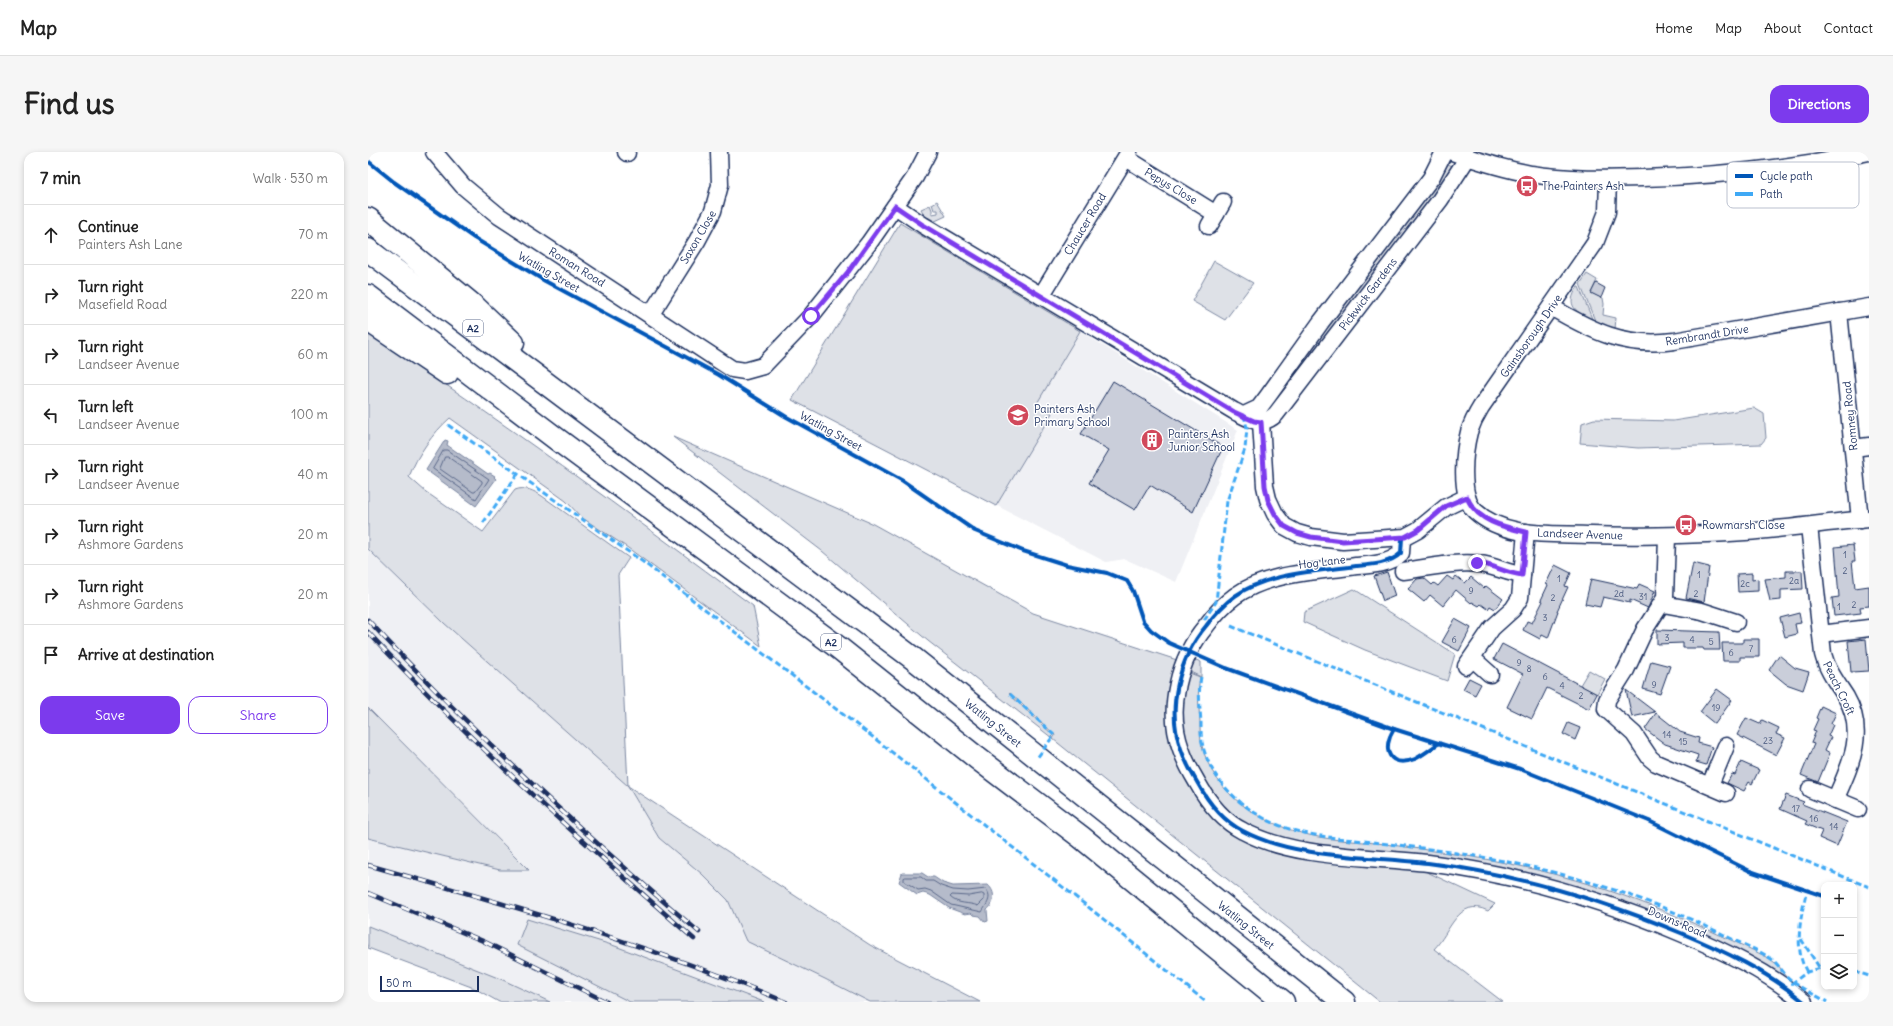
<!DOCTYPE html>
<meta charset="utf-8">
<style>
body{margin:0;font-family:Delius,sans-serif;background:#f6f6f6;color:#222}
.controls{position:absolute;right:12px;bottom:12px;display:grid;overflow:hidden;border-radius:8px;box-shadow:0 2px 6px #0003}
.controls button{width:36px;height:36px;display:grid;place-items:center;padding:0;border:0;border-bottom:1px solid #e0e0e0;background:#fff;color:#222;font:20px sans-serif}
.scale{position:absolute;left:12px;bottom:10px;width:99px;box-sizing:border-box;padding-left:4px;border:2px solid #1b2f5e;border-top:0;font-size:11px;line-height:14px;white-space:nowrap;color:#1b2f5e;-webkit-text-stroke:3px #fff;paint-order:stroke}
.stop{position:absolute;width:12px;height:12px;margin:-9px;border:3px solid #7c3aed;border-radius:50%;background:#fff}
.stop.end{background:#7c3aed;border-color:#fff;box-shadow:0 1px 4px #0008}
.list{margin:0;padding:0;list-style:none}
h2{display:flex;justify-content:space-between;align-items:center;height:52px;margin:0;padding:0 16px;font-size:17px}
h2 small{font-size:13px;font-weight:400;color:#767676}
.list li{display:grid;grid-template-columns:26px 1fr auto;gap:12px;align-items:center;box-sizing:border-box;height:60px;padding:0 16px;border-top:1px solid #e0e0e0}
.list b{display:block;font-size:15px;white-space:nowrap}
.list p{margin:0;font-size:13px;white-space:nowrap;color:#767676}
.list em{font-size:13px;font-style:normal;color:#767676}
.actions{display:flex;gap:8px;padding:12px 16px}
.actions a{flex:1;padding:9px 0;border:1px solid #7c3aed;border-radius:12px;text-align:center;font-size:14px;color:#7c3aed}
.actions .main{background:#7c3aed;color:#fff}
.icon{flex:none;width:22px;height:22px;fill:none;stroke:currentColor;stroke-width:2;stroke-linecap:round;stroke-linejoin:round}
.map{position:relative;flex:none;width:1501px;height:850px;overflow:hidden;border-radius:12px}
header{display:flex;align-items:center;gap:24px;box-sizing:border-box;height:56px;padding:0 20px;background:#fff;border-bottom:1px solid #e0e0e0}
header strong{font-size:19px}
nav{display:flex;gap:22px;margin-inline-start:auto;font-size:14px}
.intro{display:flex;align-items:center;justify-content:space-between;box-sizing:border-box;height:96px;padding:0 24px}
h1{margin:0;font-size:28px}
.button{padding:10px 18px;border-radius:12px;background:#7c3aed;color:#fff;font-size:14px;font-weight:700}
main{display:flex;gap:24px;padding:0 24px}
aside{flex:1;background:#fff;border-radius:12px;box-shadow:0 2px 6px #0003}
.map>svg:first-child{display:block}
.built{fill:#eff0f4}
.green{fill:#dee1e7;stroke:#7c88a2}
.water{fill:#b5bbca;stroke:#77839f}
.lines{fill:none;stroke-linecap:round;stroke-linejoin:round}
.shore{stroke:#596789;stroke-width:1}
.building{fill:#caceda;stroke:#1b2f5e}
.minor-casing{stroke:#1b2f5e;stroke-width:19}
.trunk-casing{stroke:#1b2f5e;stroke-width:25}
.minor{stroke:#fff;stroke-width:16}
.trunk{stroke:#fff;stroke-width:22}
.rail-casing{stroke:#1b2f5e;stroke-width:4.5}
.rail{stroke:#fff;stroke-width:3;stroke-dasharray:9;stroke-linecap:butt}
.quiet{stroke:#3fa9f5;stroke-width:3;stroke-dasharray:6 3;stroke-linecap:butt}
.cycleway-casing{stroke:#fff;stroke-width:6}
.cycleway{stroke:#0057b8;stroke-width:4}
.route{stroke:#7c3aed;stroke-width:5}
.labels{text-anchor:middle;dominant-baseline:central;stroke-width:3;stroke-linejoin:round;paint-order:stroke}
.number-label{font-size:9px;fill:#47577d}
.shield{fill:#fff;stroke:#5f6d8e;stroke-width:1}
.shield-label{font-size:10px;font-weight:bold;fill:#1b2f5e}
.street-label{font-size:11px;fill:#1b2f5e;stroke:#fff}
.poi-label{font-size:11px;fill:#1b2f5e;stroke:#fff;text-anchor:start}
.key{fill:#fff;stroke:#bbc1cf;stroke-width:1}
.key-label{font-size:11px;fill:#1b2f5e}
</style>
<header>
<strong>Map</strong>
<nav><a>Home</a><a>Map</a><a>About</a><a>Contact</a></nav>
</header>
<div class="intro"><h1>Find us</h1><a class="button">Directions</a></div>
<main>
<aside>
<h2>7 min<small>Walk · 530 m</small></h2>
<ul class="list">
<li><svg class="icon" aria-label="ahead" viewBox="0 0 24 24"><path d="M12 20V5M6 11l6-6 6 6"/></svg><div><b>Continue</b><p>Painters Ash Lane</p></div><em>70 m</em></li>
<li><svg class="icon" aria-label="right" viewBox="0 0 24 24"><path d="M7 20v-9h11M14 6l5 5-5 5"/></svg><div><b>Turn right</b><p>Masefield Road</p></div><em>220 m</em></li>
<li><svg class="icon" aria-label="right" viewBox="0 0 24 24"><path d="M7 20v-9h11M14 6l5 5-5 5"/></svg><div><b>Turn right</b><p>Landseer Avenue</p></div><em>60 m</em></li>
<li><svg class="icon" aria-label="left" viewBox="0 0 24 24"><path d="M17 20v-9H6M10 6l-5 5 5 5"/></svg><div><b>Turn left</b><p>Landseer Avenue</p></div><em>100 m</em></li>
<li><svg class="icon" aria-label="right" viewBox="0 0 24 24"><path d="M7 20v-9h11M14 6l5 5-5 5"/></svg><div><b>Turn right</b><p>Landseer Avenue</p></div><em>40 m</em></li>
<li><svg class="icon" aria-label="right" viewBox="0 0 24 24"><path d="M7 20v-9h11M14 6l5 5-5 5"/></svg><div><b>Turn right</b><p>Ashmore Gardens</p></div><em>20 m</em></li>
<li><svg class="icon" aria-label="right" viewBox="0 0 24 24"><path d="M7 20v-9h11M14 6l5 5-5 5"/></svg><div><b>Turn right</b><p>Ashmore Gardens</p></div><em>20 m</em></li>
<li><svg class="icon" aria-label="arrive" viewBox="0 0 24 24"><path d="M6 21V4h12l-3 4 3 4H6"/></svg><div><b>Arrive at destination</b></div></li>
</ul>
<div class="actions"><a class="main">Save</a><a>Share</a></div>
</aside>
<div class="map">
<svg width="1501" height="850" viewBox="0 0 1501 850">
<rect width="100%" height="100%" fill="#fff"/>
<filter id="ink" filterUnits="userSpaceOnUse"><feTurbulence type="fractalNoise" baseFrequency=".025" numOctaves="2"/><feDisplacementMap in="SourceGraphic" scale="8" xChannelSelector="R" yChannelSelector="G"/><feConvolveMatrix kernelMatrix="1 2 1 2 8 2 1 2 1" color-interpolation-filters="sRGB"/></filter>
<g filter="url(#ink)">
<g class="built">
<path d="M532,71L712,179L870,278L808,430L757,407L738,410L424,248Z"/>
<path d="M0,397L76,471L260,634L291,686L334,722L360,748L378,789L457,827L502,850H182L135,828L0,774V686L132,718L161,717L0,556Z"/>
</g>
<g class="green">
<path d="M1080,12L1091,17L904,264L896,257Z"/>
<path d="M569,49L578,64L565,70L557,64L553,57L562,53L564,58V62L570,61V58H566L564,52Z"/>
<path d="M532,71L712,179L668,253L684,261L628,354L424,248Z"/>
<path d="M846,109L885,131L857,168L824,149Z"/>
<path d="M1219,122L1229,128L1223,141L1235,146L1236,152L1235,163L1248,166L1247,177L1228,171L1212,132Z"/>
<path d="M1210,135H1211L1225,169C1209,160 1196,154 1210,135Z"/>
<path d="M0,180C131,267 259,360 385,454L393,494L260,396L213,365L198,349L82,266C65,281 49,303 41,325L58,340L115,380L147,338C157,334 166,339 174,344L261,406L250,423L260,634L502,793L612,850H502L457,827L378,789L360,748L334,722L291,686L260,634L76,471L0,397Z"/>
<path d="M1386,256L1396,262L1398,286L1393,292L1270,296L1212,291L1214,271L1226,267L1305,269Z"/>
<path d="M305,285L505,372L665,461L812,509L803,570L866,678L1042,712L1127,752L1120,759C1090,744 1082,781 1066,797L1135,850H1012L685,587L687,583L642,541L641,542L685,583L684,586L560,489L454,399Z"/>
<path d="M986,437L1087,502L1079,529L997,498L935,470L936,460Z"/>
<path d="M828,508L833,510V525L820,519L824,509Z"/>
<path d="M1221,518L1237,527L1229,542L1212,533Z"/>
<path d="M819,520L832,525C829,541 831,555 832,570C832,578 832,586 834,594C847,644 894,672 941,683C966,689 992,689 1017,692C1065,699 1114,705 1161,716C1245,735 1322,768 1399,805L1410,813L1422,829L1420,831L1255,753L962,698L883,679L840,643L812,576L815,529Z"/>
<path d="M0,556L161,718H132L0,686Z"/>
<path d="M159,767L247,794L396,850H262L149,793Z"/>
<path d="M0,774L135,828L182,850H131L106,836L0,796Z"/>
</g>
<g class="water">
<path d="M77,288L80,289L79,293L120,322L122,321L127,324L126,325L128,327L108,354L58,318Z"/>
<path d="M534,721H554L560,725H566L575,731L585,734L620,733C628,740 627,751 619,758L620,769L617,770L612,764L605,763L603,761L597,762L581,756L562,743L555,741L549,743L531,730Z"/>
</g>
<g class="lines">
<g class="shore">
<path d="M76,298H79L121,327L108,347L65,317Z"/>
<path d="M77,305H80L114,329V331L107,340H105L72,317Z"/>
<path d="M538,725H553L558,729H565L573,734L585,738L600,739L618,737C625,746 618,753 614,760L583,753L563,739L557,737L550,738L536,729V726Z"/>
<path d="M614,742L616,743V748L610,754C601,750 590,753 582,745L584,743L600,744Z"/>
</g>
</g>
<g class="building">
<path d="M1228,131L1237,136L1233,146L1223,141Z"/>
<path d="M745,229L855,295L825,360L782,333L767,358L721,331L741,298L713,282Z"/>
<path d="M1485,393L1487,409H1484L1487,436L1501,434V454L1492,455L1493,461L1466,464L1464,446L1471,445L1467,395Z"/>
<path d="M1325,411L1341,415L1336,450L1318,446Z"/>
<path d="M1187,413L1203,421L1197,434L1200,435L1189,459H1190L1180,486L1174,483L1172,487L1155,478L1159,469L1164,471L1175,449L1173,448L1180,433L1178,432Z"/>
<path d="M1418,419H1434L1435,437L1413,438V448L1402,449L1397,427L1418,425Z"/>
<path d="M1019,420L1027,444L1015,449L1006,424Z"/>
<path d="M1384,421V428L1390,427V439L1370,440L1369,422Z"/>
<path d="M1079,424L1085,428L1088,424L1097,431L1103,425L1116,436L1118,434L1135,447L1127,457L1122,454L1120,457L1113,452L1111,454L1104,450L1103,451L1088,438L1075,454L1062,443L1056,450L1040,437L1049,427L1056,426L1064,433L1066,431L1070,434Z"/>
<path d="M1223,427L1269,437L1271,432L1287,439L1280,456L1262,448V451L1235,445L1232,455L1217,452Z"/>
<path d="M1431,461L1433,471L1427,472L1429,482L1417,485L1412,466Z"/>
<path d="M1087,467L1103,476L1091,499L1074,490Z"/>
<path d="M1289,478L1351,480L1352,498H1336L1335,496H1315V491L1289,492Z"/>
<path d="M1375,487H1391V505H1372V509H1355L1354,491H1375Z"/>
<path d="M1498,487L1501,519L1483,520L1480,489Z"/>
<path d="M1134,492L1229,542L1221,557L1179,536L1164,567L1139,555L1155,522L1126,507Z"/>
<path d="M1411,503L1427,516L1441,520L1435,538L1418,532L1401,518Z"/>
<path d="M1283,509L1302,514L1292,542L1275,537Z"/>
<path d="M1101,526L1113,532L1107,543L1095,537Z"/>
<path d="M1349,537L1364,548L1347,572L1332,560Z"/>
<path d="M1258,538L1287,560L1264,565Z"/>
<path d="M1453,554L1468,561L1463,572L1465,573L1460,584L1463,585L1457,598L1462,601L1450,630L1433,623L1446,592L1443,591L1448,579L1445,578L1450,567L1448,566Z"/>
<path d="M1288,561L1312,580L1331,586L1330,591L1344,595L1338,613L1328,610L1330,603L1297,592L1277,577Z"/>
<path d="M1378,566L1392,572L1394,568L1411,576L1408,582L1417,586L1408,603L1369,583Z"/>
<path d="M1200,571L1212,576L1207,588L1195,582Z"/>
<path d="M1373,610L1391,618L1384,632L1381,630L1376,639L1359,631L1364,622L1367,623Z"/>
<path d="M1418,643L1436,650L1434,652L1479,670L1469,694L1451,686L1454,679L1437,672L1439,669L1412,657Z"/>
</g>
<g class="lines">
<g class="minor-casing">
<g id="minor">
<path d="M66,0L95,34L131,64L364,217L377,219L395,214L443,164L501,91L547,25L560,0"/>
<path d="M258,0L259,1"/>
<path d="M1084,0C1110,9 1136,17 1163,22C1200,28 1238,27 1275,26C1351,24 1426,16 1501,0"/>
<path d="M758,6L848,62"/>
<path d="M1240,27L1239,60L1227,91L1113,255C1108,263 1104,271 1101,280C1096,299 1091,344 1107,359C1137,387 1186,381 1223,383C1275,385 1326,383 1377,380C1419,377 1460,370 1501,367"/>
<path d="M527,54L555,73L866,259C882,267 893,276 908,262L1072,48L1100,5"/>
<path d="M841,74L855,50"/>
<path d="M673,144L761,0"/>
<path d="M1183,155C1224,179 1257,196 1306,189L1501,155"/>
<path d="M1471,160L1492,368"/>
<path d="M283,162L329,89L345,59L352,33L351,0"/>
<path d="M876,263L891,256L900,244L953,170L1063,26L1076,0"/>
<path d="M893,270L897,334L900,347L907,362L916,374L929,381L943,385L975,389L1037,385L1050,378L1078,355L1099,345"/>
<path d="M1485,296L1501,294"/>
<path d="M1441,374L1455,502C1459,518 1469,531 1478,545C1499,581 1482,614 1467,648"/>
<path d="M1299,384L1297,446L1277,477L1258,518L1239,548L1238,557L1266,582L1282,606L1288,611L1358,641"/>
<path d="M1034,386L1033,401C1022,412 1003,413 988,414C949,420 901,420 867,444C856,452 846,463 838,474C811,506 798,557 813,597C817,609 823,620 829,630C840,650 855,669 875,679C927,707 1002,704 1060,711C1147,722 1232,747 1313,781C1356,799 1399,819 1436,850"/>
<path d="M1035,419C1060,416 1087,409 1112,412C1127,414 1139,421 1154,423"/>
<path d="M1295,452L1334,459L1368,470"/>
<path d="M1453,482L1501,476"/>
<path d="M1104,506L1122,522"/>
<path d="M1098,514L1124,476L1145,457L1152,446L1158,380"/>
<path d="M1342,633L1358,594"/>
<path d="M1442,637L1490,657"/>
</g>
</g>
<g class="trunk-casing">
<g id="trunk">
<path d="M0,67L108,156L145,191"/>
<path d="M0,98L546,507L976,850"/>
<path d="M0,144L190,288L471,496L609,606L713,685L915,850"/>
<path d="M0,168L79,221"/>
</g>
</g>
<use href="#minor" class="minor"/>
<use href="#trunk" class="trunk"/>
<g class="rail-casing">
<g id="rail">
<path d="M0,468C103,579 216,682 331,780"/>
<path d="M0,480C102,590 214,689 326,787"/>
<path d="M0,713C141,753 283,793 418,850"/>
<path d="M0,741L115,789L239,850"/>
</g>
</g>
<use href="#rail" class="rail"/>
<g class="quiet">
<path d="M80,273L275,410L506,586L724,758L838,850"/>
<path d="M115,371L149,323"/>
<path d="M836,468L848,450L859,349L877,297L879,276L876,263"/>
<path d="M863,474L1501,735"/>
<path d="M833,525C830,541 832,555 833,571C833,578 833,584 834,590C840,621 863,646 889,662C926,686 969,685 1012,691C1064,697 1117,704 1168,716C1236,732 1302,755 1364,787C1376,793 1390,798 1402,806C1411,812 1415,822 1423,828C1433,837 1448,843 1459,850"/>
<path d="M642,542L686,583L669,606"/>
<path d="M1433,787L1451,815"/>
<path d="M1486,819L1501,824"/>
<path d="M1439,820C1425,798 1433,762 1439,738"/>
<path d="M1423,832L1439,820L1456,815"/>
</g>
<g class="cycleway-casing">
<g id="cycleway">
<path d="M0,9L26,30L106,86L177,129L351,223L417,264L535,329L607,379L655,399L699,413L739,421L759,429L765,439L775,469L783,478L801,491L858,516L1026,577L1152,617L1281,669L1382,719L1456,744"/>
<path d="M1034,386L1033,401C1022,412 1003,413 988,414C949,420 901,420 867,444C856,452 846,463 838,474C811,506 798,557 813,597C817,609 823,620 829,630C840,650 855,669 875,679C927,707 1002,704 1060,711C1147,722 1232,747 1313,781C1356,799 1399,819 1436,850"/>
<path d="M1026,577C1013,597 1021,617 1047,607C1055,603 1064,596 1071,591"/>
</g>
</g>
<use href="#cycleway" class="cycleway"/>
</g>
</g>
<g class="lines" filter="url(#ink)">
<path class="route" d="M443,164L480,120L527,54L555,73L866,260L886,269L893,270L897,334L900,348L907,362L916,374L929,381L943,385L975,389L1037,385L1050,378L1078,354L1099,345C1108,369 1135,375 1158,380L1154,423C1136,421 1127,413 1109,411"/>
</g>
<defs>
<g id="bus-disc" transform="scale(1.15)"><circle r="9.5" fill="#d1495b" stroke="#fff"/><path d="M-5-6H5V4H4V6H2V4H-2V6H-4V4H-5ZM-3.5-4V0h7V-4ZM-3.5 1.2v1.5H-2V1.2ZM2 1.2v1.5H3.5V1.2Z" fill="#fff"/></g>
<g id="school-disc" transform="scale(1.15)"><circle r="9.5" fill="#d1495b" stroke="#fff"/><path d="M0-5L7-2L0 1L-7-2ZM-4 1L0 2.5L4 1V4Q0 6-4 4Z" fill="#fff"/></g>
<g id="building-disc" transform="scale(1.15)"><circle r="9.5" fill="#d1495b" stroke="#fff"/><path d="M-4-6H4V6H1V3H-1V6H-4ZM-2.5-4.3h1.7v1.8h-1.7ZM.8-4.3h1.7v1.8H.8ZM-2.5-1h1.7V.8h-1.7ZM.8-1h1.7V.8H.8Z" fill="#fff"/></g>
</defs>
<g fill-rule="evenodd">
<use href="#bus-disc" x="1159" y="34"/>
<use href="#school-disc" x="650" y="263"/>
<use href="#building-disc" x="784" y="288"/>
<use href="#bus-disc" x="1318" y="373"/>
</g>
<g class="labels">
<g class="number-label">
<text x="1477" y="402">1</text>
<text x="1477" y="418">2</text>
<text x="1331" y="422">1</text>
<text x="1191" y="426">1</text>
<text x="1426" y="428">2a</text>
<text x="1377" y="431">2c</text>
<text x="1103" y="438">9</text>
<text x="1251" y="441">2d</text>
<text x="1328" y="441">2</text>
<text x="1275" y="444">31</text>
<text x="1185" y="445">2</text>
<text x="1486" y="452">2</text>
<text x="1471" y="454">1</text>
<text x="1177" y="465">3</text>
<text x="1299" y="485">3</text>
<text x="1086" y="487">6</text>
<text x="1324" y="487">4</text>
<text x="1343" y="489">5</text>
<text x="1383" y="496">7</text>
<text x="1363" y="500">6</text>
<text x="1151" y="510">9</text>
<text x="1161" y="516">8</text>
<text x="1177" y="524">6</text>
<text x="1286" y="532">9</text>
<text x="1194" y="533">4</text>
<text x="1213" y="543">2</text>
<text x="1348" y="555">19</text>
<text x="1299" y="582">14</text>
<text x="1400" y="588">23</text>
<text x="1315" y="589">15</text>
<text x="1428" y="656">17</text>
<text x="1446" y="666">16</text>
<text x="1466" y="674">14</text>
</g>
<g class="shield">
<rect x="95" y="168" width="20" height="16" rx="3"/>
<rect x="453" y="482" width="20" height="16" rx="3"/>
</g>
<g class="shield-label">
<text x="105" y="176">A2</text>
<text x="463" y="490">A2</text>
</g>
<g class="street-label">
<text transform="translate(803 34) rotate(31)">Pepys Close</text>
<text transform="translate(717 72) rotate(-59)">Chaucer Road</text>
<text transform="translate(330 85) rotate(-60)">Saxon Close</text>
<text transform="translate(209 115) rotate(32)">Roman Road</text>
<text transform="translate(181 120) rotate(30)">Watling Street</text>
<text transform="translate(1000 142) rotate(-53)">Pickwick Gardens</text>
<text transform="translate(1339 183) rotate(-9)">Rembrandt Drive</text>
<text transform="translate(1163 184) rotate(-55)">Gainsborough Drive</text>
<text transform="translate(1482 264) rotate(-96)">Romney Road</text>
<text transform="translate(463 279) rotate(29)">Watling Street</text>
<text transform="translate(1212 382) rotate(2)">Landseer Avenue</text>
<text transform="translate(954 410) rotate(-7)">Hog Lane</text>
<text transform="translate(1471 536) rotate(64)">Peach Croft</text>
<text transform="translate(625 571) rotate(39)">Watling Street</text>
<text transform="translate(1309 770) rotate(23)">Downs Road</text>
<text transform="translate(878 773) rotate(39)">Watling Street</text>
</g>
<g class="poi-label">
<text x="1174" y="34">The Painters Ash</text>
<text x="666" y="257">Painters Ash<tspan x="666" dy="13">Primary School</tspan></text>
<text x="800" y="282">Painters Ash<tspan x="800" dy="13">Junior School</tspan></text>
<text x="1334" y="373">Rowmarsh Close</text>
</g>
</g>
<rect x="1359" y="10" width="132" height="46" rx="6" class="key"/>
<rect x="1367" y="22" width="18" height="4" fill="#0057b8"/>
<rect x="1367" y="40" width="18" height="4" fill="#3fa9f5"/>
<g class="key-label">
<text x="1392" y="28">Cycle path</text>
<text x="1392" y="46">Path</text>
</g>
</svg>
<div class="controls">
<button>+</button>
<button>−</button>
<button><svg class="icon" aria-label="layers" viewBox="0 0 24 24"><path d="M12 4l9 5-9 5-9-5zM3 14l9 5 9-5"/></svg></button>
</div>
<div class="scale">50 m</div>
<div class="stop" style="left:443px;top:164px"></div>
<div class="stop end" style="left:1109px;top:411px"></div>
</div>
</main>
